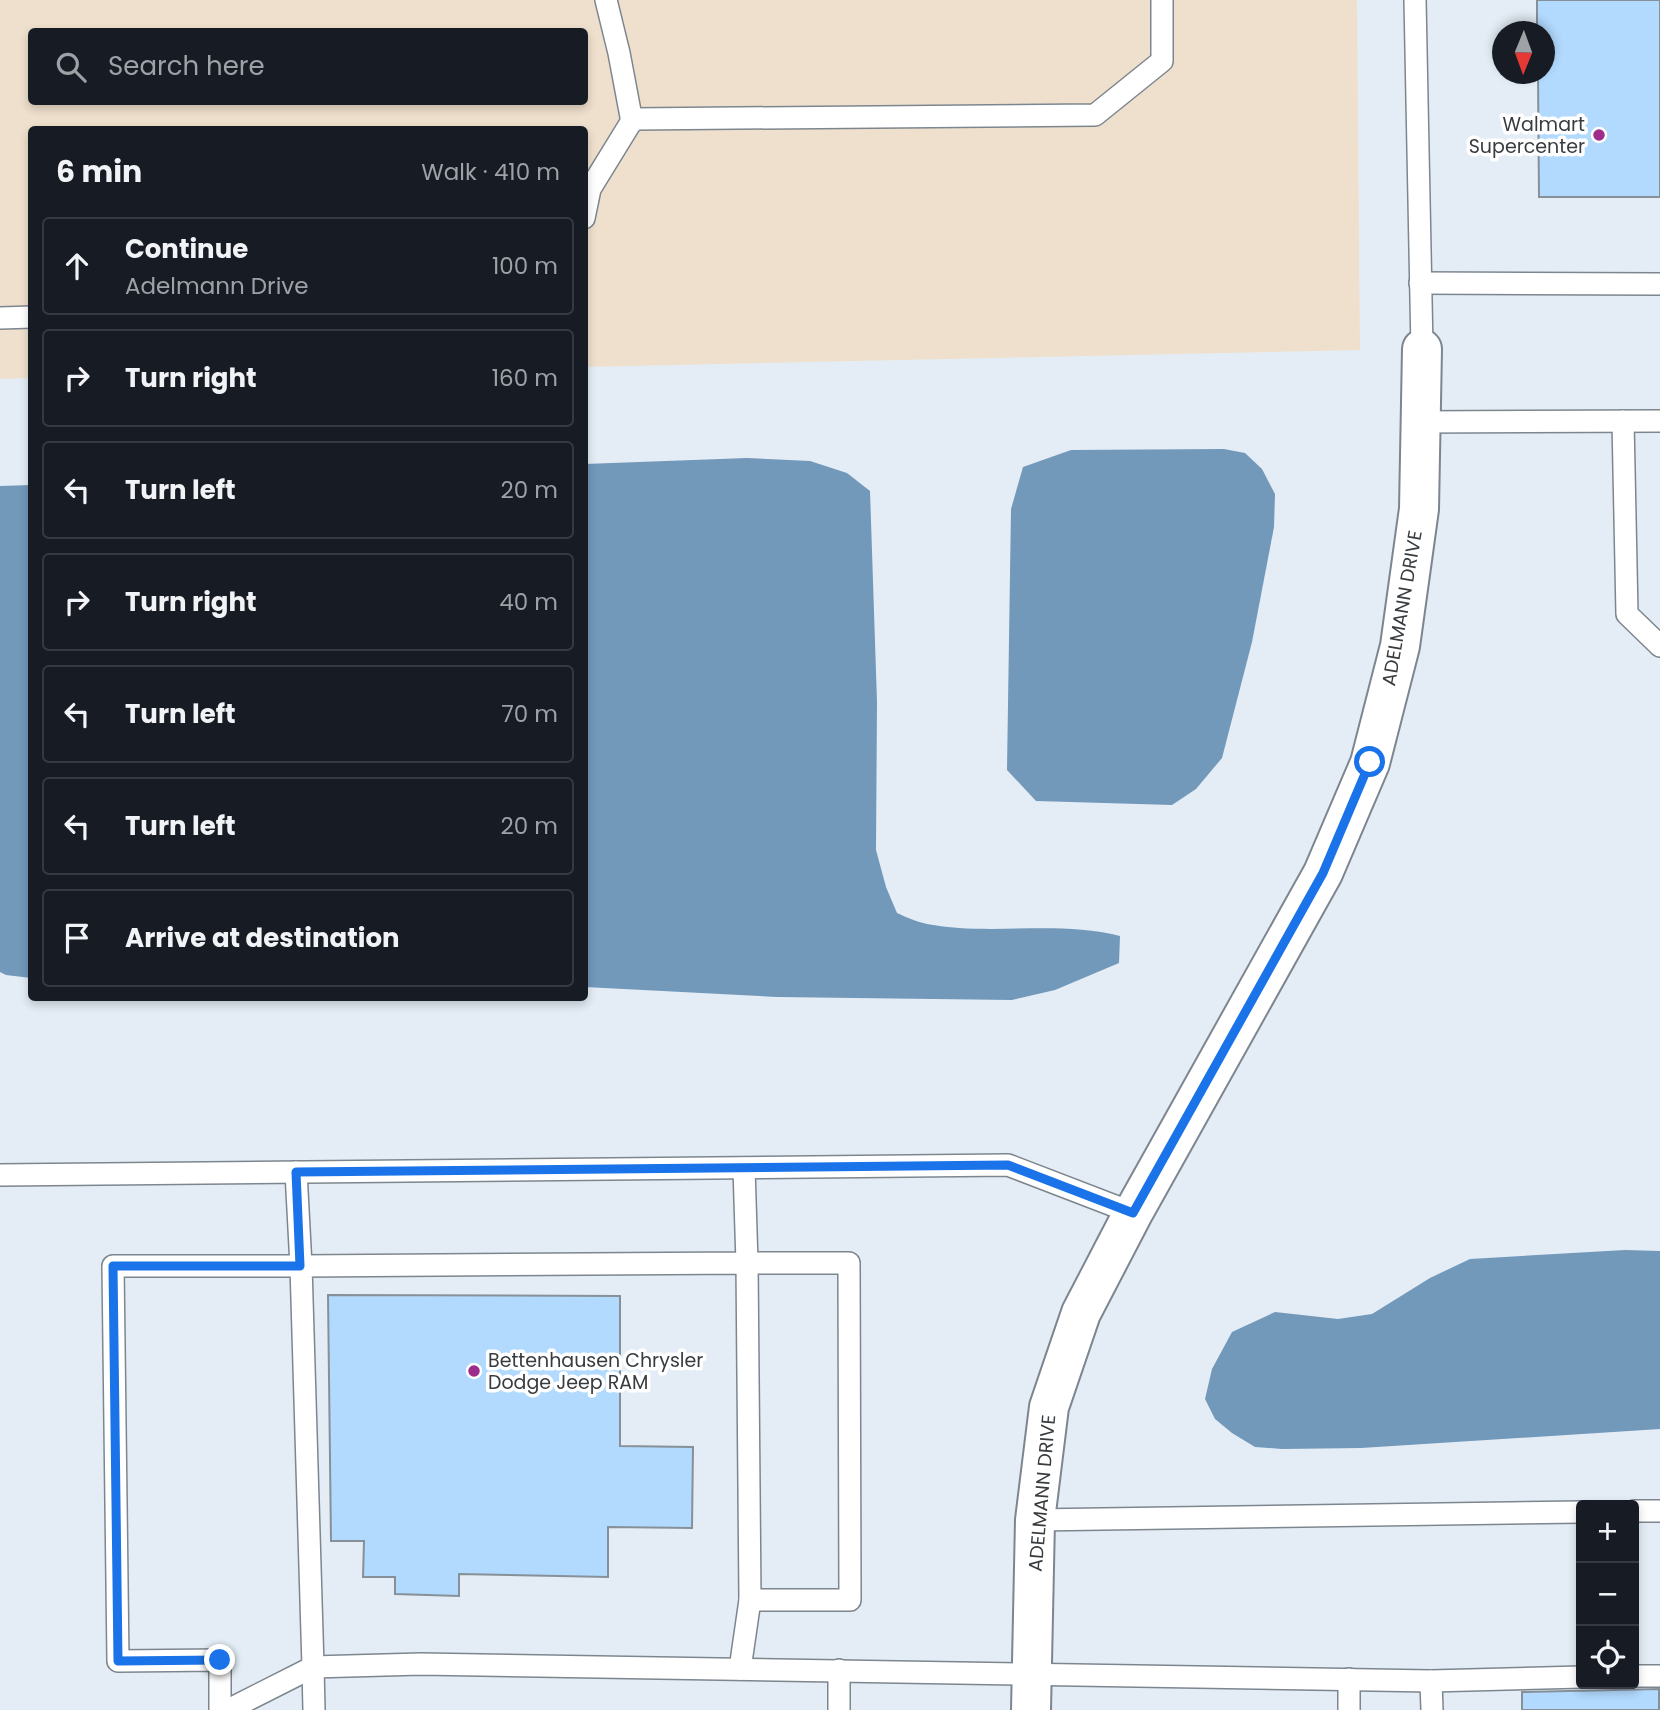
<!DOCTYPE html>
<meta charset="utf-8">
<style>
body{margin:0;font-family:Poppins,sans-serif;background:#242831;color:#f1f3f6}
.controls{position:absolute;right:21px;bottom:21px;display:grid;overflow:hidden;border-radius:7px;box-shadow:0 4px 10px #0003}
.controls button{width:63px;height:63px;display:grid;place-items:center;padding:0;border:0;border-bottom:2px solid #363941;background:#171b24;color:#f1f3f6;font:35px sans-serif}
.compass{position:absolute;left:1492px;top:21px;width:63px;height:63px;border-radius:50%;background:#171b24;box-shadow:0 4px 10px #0003;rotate:181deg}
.stop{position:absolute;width:21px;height:21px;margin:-16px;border:5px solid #1a73e8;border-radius:50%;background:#fff}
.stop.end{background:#1a73e8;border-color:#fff;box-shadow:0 2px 7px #0008}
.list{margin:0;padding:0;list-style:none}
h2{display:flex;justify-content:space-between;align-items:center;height:91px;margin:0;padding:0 28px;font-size:30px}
h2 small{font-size:23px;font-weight:400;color:#9ea1a6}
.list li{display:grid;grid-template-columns:46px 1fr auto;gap:21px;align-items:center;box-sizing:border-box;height:98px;margin:0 14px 14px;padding:0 14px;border:2px solid #363941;border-radius:7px}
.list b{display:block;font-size:26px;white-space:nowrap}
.list p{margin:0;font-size:23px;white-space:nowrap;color:#9ea1a6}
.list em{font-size:23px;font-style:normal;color:#9ea1a6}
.icon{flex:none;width:38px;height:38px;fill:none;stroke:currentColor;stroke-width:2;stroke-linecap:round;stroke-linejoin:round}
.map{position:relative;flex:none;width:1660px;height:1710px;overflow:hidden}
.search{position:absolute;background:#171b24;box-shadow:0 4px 10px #0003;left:28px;top:28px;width:560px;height:77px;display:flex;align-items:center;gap:18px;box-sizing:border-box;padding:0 24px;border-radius:7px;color:#9ea1a6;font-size:26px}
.panel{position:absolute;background:#171b24;box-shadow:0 4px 10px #0003;left:28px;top:126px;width:560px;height:875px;border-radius:7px}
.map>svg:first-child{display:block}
.industrial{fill:#efe0cd;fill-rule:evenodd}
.water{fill:#7298ba}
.building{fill:#b2dafe;stroke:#869098;stroke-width:2}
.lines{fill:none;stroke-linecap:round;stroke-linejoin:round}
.service-casing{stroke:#7d868e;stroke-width:24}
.minor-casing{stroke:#7d868e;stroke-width:42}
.service{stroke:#fff;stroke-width:21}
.minor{stroke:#fff;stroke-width:38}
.route{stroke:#1a73e8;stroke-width:9}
.poi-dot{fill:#9d2c8a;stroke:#fff;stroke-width:2.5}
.labels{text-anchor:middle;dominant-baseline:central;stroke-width:7;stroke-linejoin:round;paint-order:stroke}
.poi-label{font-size:19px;fill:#383c3f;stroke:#fff;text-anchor:end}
.street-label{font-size:19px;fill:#383c3f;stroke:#fff}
</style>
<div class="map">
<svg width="1660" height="1710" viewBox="0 0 1660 1710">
<rect width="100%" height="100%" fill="#e4edf6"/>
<path class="industrial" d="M0,0H1357L1360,350L585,367L584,130H32L31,378L0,379ZM32,32H584V102H32Z"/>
<g class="water">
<path d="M1224,449L1245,453L1262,469L1275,494L1274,527L1252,642L1222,758L1196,789L1172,805L1036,801L1007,770L1011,509L1023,467L1071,450Z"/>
<path d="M747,458L810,461L847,473L870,491L877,702L876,850L886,887L897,913C906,917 917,922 927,924C990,936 1057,920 1120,936L1119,963L1055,990L1012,1000L777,997L585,987V464Z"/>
<path d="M31,485H32L31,978L6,975L0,972V486Z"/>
<path d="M1625,1250L1660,1251V1429L1361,1448L1282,1449L1255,1447L1232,1433L1215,1419L1205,1399L1212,1369L1232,1332L1275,1312L1338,1319L1372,1314L1430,1278L1470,1259Z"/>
</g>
<g class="building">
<path d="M1537,0H1660V197H1539L1538,74H1544V32H1537Z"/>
<path d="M328,1295L620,1296V1446L693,1447L692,1528L608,1527V1577L459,1574V1596L395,1594V1577H363L364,1541H331Z"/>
<path d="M1659,1689V1710H1522V1692Z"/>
</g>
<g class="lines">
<g class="service-casing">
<g id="service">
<path d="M606,0L619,53L632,122"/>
<path d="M1415,0L1422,349"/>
<path d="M584,218L590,189L633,119L1095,115L1162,61V0"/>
<path d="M1420,283L1660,284"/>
<path d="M0,318L32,317"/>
<path d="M1623,421L1627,614L1660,646"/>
<path d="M1419,422L1660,421"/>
<path d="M0,1175L1008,1165L1133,1213"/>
<path d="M1634,1511H1660"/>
<path d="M1035,1520L1581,1512"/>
<path d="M740,1669L750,1600"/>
<path d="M1634,1676H1660"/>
<path d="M1431,1681L1432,1710"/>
<path d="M220,1710V1660L118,1661L113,1266H301L296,1172"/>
<path d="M228,1710L313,1667L301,1266L747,1263L750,1600H850L849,1263H747L744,1168"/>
<path d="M314,1710L313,1667L421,1664L1431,1681L1581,1677"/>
<path d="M839,1710V1670"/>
<path d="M1349,1710V1679"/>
</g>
</g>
<g class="minor-casing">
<path id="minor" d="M1031,1710L1035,1520L1049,1407L1081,1313L1133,1213L1323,873L1370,763L1400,646L1419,509L1422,349"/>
</g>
<use href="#service" class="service"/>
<use href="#minor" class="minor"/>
</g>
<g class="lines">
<path class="route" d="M220,1660L118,1661L113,1266H300L296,1172L1008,1165L1133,1213L1323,873L1370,762"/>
</g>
<g class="poi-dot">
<circle cx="1599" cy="135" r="7"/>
<circle cx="474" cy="1371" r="7"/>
</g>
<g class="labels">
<g class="poi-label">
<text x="1585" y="124">Walmart<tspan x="1585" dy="22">Supercenter</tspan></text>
<text x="488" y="1360" text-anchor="start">Bettenhausen Chrysler<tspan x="488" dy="22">Dodge Jeep RAM</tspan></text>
</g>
<g class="street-label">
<text transform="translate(1402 608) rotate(-80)">ADELMANN DRIVE</text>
<text transform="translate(1042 1493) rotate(-85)">ADELMANN DRIVE</text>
</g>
</g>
</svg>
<div class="controls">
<button>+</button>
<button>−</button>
<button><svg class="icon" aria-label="locate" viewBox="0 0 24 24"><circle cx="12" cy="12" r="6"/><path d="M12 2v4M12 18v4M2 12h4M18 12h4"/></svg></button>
</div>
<svg class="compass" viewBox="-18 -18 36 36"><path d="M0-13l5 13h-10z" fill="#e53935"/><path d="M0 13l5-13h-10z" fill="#9ea1a6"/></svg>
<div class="stop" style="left:1370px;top:762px"></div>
<div class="stop end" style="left:220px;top:1660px"></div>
<div class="search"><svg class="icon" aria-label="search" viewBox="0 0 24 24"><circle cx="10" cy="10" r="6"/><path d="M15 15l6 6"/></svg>Search here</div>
<section class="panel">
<h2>6 min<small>Walk · 410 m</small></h2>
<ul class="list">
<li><svg class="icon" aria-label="ahead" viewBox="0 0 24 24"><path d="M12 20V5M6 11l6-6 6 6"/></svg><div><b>Continue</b><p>Adelmann Drive</p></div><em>100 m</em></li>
<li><svg class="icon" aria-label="right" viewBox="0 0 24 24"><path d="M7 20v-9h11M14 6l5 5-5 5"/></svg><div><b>Turn right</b></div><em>160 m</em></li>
<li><svg class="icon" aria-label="left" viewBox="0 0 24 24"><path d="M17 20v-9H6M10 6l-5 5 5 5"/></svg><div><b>Turn left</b></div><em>20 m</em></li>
<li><svg class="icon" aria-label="right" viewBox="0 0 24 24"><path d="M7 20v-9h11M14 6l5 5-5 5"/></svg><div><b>Turn right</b></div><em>40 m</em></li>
<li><svg class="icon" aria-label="left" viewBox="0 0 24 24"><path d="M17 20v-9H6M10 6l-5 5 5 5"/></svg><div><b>Turn left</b></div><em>70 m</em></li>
<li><svg class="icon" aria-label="left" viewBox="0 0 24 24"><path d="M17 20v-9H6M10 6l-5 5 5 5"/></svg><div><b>Turn left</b></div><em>20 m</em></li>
<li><svg class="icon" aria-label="arrive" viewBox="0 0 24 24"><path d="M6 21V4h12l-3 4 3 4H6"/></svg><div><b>Arrive at destination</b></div></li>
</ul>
</section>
</div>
